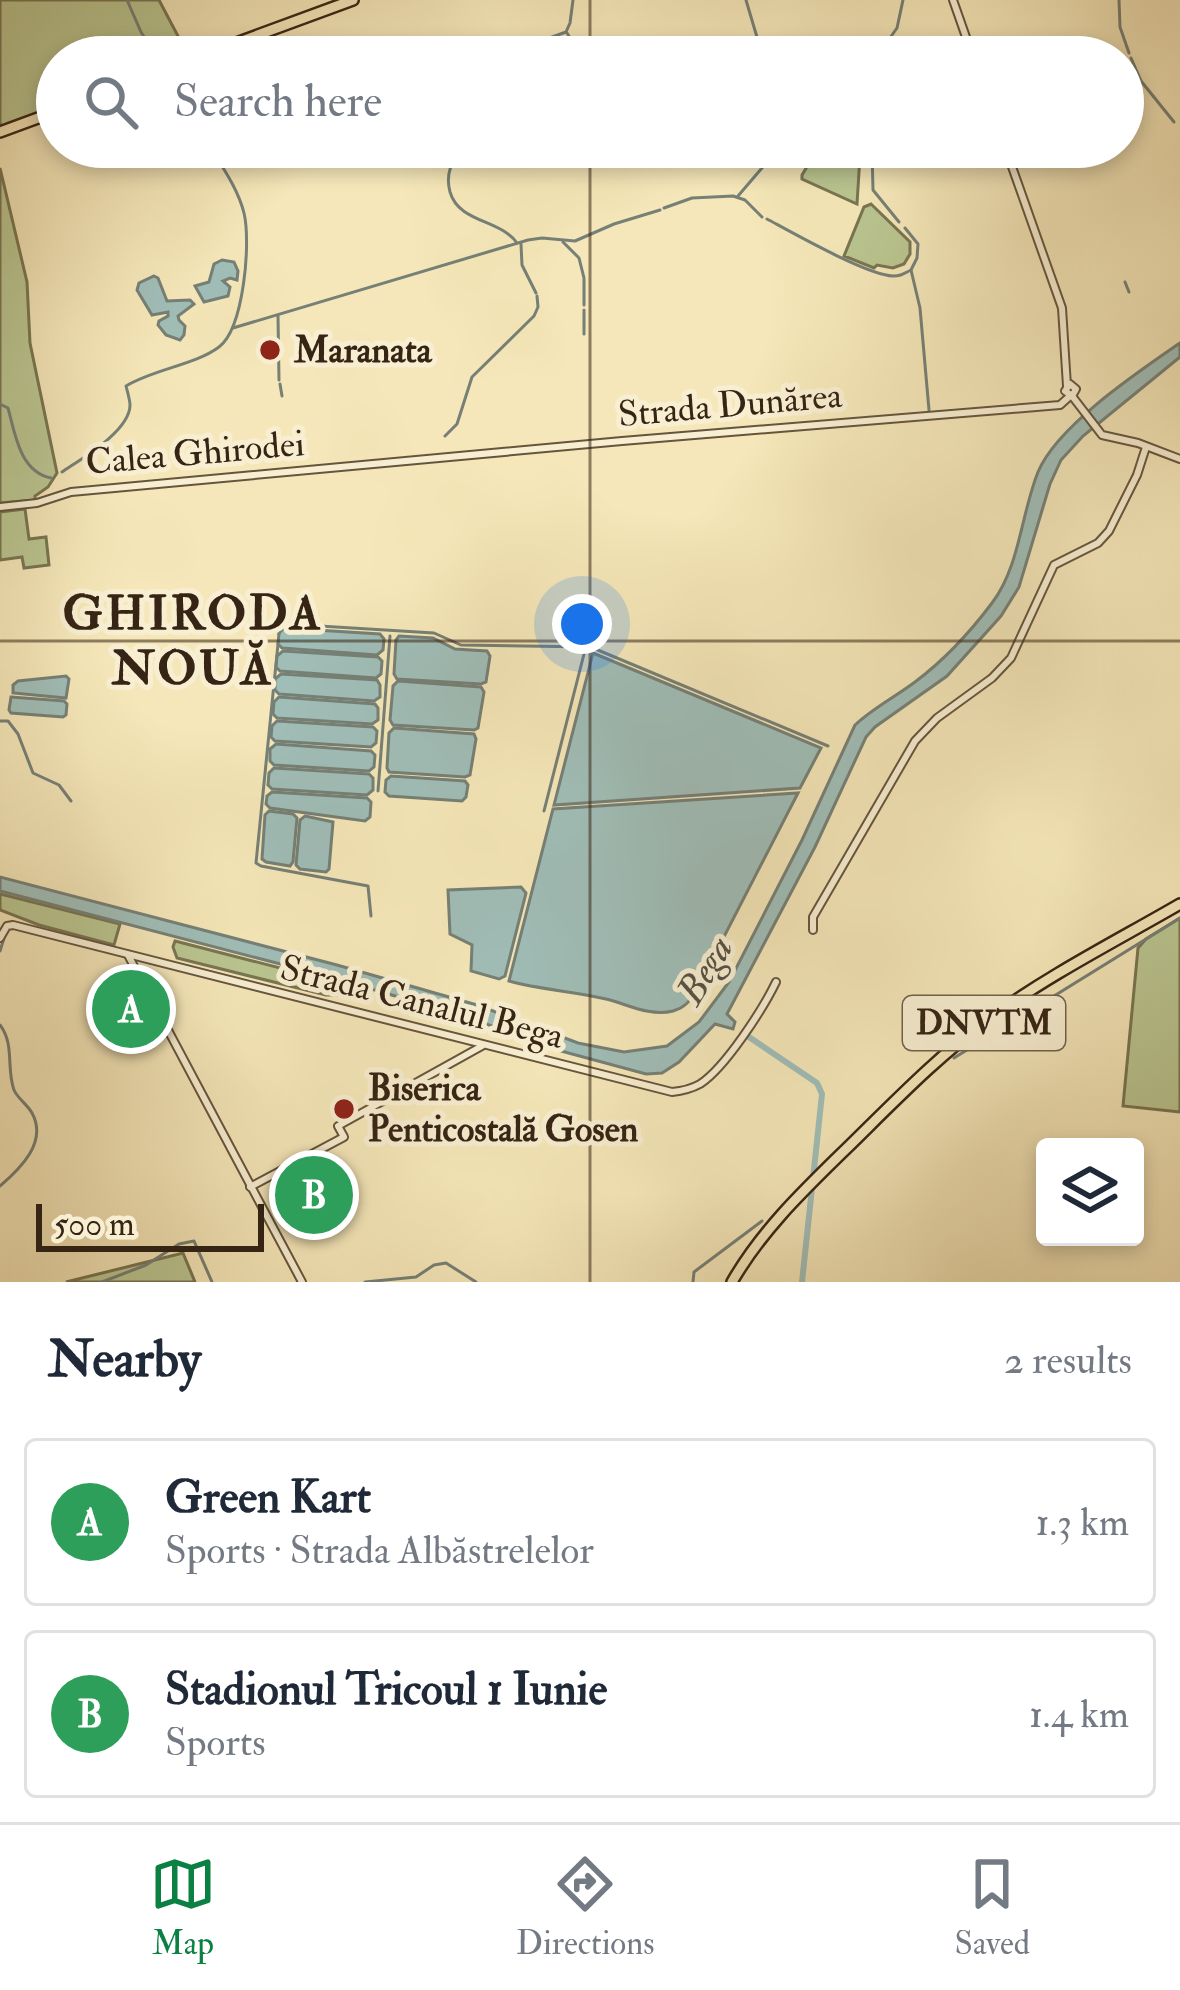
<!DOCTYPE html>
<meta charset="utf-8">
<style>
body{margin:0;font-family:"IM FELL Double Pica",serif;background:#f2f2f3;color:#1f2937}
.controls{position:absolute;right:36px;bottom:36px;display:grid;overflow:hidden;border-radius:12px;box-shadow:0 6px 18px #0003}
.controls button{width:108px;height:108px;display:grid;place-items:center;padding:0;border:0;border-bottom:3px solid #e0e1e3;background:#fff;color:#1f2937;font:60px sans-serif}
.scale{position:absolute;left:36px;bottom:30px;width:228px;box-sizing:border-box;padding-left:12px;border:6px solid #362414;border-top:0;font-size:33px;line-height:42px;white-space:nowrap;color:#362414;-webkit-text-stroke:9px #f8efd2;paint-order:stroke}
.you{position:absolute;left:582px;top:624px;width:42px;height:42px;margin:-30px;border:9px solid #fff;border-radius:50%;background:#1a73e8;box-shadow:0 0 0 18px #1a73e833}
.badge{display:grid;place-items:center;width:78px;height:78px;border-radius:50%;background:#0b8043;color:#fff;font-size:39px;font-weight:700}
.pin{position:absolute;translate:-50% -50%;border:6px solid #fff;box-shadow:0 3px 12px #0006}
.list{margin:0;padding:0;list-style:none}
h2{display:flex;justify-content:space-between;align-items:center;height:156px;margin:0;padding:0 48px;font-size:51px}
h2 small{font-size:39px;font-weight:400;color:#747a83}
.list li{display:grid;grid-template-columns:78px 1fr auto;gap:36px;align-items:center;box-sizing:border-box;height:168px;margin:0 24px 24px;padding:0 24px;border:3px solid #e0e1e3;border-radius:12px}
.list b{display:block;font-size:45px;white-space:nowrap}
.list p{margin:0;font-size:39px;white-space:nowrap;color:#747a83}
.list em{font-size:39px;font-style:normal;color:#747a83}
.icon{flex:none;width:66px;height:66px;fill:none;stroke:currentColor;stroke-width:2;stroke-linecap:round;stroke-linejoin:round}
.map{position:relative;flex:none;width:1180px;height:1282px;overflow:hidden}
.search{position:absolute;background:#fff;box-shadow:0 6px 18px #0003;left:36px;right:36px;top:36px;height:132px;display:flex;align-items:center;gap:30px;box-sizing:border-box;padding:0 42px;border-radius:66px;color:#747a83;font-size:45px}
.sheet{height:540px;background:#fff}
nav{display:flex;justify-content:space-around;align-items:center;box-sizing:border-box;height:168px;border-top:3px solid #e0e1e3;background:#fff;font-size:33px;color:#747a83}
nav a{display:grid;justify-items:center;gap:6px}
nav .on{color:#0b8043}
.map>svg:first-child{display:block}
.green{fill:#bac691;stroke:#787552;stroke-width:3}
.water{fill:#a0beb8;stroke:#768076;stroke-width:3}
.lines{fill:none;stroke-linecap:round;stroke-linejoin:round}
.stream{stroke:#768076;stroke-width:3}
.canal{stroke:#a0beb8;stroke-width:6}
.tertiary-casing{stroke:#66553d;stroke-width:10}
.primary-casing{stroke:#362414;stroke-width:14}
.trunk-casing{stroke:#362414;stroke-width:14}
.tertiary{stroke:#f8efd2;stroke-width:6}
.primary{stroke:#f5e7b9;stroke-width:9}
.trunk{stroke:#f5e7b9;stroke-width:9}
.grid{fill:none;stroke:#362414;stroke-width:3;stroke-opacity:0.55}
.poi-dot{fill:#8f2418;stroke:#f8efd2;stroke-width:4.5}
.labels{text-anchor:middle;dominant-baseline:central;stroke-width:10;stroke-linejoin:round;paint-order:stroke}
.shield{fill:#f8efd2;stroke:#70614d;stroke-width:3}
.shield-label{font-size:33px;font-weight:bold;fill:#362414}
.poi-label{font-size:36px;font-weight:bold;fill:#362414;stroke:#f8efd2;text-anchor:start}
.street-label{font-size:36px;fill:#362414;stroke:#f8efd2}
.water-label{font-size:39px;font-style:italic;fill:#565245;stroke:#f8efd2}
.district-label{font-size:48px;font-weight:bold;letter-spacing:3px;fill:#362414;stroke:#f8efd2}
</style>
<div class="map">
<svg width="1180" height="1282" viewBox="0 0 1180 1282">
<rect width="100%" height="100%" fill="#f5e7b9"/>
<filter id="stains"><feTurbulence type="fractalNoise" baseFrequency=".00167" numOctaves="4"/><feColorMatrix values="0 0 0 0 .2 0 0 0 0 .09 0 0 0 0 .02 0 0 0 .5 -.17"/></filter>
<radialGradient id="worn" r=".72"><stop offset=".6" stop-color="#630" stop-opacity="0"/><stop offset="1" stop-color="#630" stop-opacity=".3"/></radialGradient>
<g class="green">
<path d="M0,0H159L189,57H57V116L0,137Z"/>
<path d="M860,156L857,204L802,179V175L808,165Z"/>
<path d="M0,168L27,282L30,343L57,473L48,487L35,496V500L0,503Z"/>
<path d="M871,204L910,242V254L904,264L893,268L877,265L874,268L844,256L864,207Z"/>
<path d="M25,509L29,539L46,537L49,565L24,568L22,557L0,560V512Z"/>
<path d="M0,894L120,924L114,945L39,925L0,910Z"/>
<path d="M1180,918V1112L1123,1106L1138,948L1146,939Z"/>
<path d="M175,941L350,986V991L347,995H326L177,958L173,947Z"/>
<path d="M312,1158L344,1217L316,1232L284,1173Z"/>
<path d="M183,1253L195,1282H66Z"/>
</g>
<g class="water">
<path d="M222,260L234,262L238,271L237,280L230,278L223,281L230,287L228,296L204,302L195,286L209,282L214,264Z"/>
<path d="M154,276L158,278L167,301L190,300L194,304L178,316L179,320L185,326L184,335L180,340L166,335L158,325L159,321L168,316V312L152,315L137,290L139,283Z"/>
<path d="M1180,343V357L1083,436L1061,460L1050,484L1019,587L1001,616L947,676L875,727L866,737L815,847L727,1014L735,1022L733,1029L715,1024L679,1062L662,1073L646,1074L550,1048L473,1019L334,978L0,891V877L337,965L477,1005L578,1043L624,1052L667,1046L699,1022L729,982L802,840L855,725C873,708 895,697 915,682C943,661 971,631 992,603C1020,566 1021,514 1038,472C1057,426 1138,372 1180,343Z"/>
<path d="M284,628L380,634L384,639L383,650L377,655L282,648L278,644L279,633Z"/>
<path d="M399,636L433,638L455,649L487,651L490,656L486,682L481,684L397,679L394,674L396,640Z"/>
<path d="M283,651L378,657L382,661L381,674L376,678L280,671L276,667L277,656Z"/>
<path d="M593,653L821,748L800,788L554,805Z"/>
<path d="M281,674L377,680L380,685V697L374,701L279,694L275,690V679Z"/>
<path d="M66,676L69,679L66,698L13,693V685L18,681Z"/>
<path d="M398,681L481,687L484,692L478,728L474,730L393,725L390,720L393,686Z"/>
<path d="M11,697L64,701L67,704L66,715L63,717L11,713L9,710Z"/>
<path d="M279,697L375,704L378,708V720L372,724L277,718L273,714L274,702Z"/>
<path d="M277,721L373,727L377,731L376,743L371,747L275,741L271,737L272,726Z"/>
<path d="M394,728L474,734L476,739L470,775L465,777L389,772L387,768L389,733Z"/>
<path d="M276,744L371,751L375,755L374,767L369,771L274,765L270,761V749Z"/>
<path d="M274,768L369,774L373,778V790L367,795L272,789L268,785L269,773Z"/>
<path d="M391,776L465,781L468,785L466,797L462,801L389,796L385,792L386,780Z"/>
<path d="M272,792L367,798L371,802L370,817L365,821L270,808L266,804L267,796Z"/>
<path d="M798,793L695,993C689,1002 684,1008 673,1011C650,1017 627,1004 606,999C573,991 541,990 509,981L553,809Z"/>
<path d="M269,811L293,814L297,818L293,862L290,866L266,862L262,859L265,815Z"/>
<path d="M305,816L333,822L329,869L326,872L300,869L296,865L300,820Z"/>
<path d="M521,887L526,893L505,976L499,979L471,971L472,945L450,934L448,890Z"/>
</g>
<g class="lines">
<g class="stream">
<path d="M127,0L141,32L157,57"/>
<path d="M746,0L759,44L760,57"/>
<path d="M1119,0L1120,27L1129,53"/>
<path d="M567,33L582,57"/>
<path d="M885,45L897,28L903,0"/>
<path d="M522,57L541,41L566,32L570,23L573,0"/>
<path d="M877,57L881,52"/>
<path d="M1131,58L1141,81L1174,122"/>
<path d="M462,147C452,162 445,173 450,192C459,223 500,219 517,243"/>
<path d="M872,150L873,190L899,222"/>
<path d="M1073,158L1076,166"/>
<path d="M738,196L780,147"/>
<path d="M664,208L692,198L733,196L745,200L762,217"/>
<path d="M767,219C793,233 867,275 893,276C901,276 903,274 911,270L917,258L918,244L905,228"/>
<path d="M563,242L579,258L584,278V305"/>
<path d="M521,244L522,265L536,293"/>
<path d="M911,270L920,308L929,410"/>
<path d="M1125,282L1129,292"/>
<path d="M584,310V334"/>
<path d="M278,316L279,380"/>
<path d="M233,328L528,240L542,238L575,241L614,224L660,210"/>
<path d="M280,384L282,396"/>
<path d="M0,404L8,408C15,434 20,472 51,478"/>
<path d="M445,436L457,424L472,377L534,316L538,307L537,296"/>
<path d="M62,472C81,459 130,431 130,405C130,400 127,390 126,386C154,369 195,365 219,347C244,328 251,242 244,213C238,189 223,168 210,147"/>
<path d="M279,634L281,626L287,624L434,633L461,645L591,647"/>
<path d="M278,644L256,863L261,866L368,886L371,916"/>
<path d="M593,648L828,746"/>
<path d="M0,721H8L18,734L33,773L59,785L71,801"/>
<path d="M378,791L390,636"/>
<path d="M544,811L584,654"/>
<path d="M0,951L4,938"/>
<path d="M0,1025C15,1045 6,1068 14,1090C18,1099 27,1104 32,1113C48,1142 20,1169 0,1186"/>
<path d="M954,1058L1180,918"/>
<path d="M920,1071L935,1057"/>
<path d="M102,1282L146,1265L179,1244L194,1241L212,1282"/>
<path d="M365,1282L416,1277L434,1265L446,1263L476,1282"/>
<path d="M693,1282L694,1272L762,1221"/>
</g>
<path class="canal" d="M746,1035L817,1083L822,1094L802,1282"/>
<g class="tertiary-casing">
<g id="tertiary">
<path d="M953,0L973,57"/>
<path d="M1005,147L1062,308L1067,386"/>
<path d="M1070,384L1076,389L1072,396L1065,391Z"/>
<path d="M1072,396L1102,435L1138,443L1180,459"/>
<path d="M0,507L37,503L71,492L622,441L1060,405L1070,396"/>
<path d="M813,930V917L915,741L937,718L992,678L1011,658L1054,565L1098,543L1109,531L1137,475L1146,447"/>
<path d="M0,938L7,926L13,925L672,1092C682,1091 691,1089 700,1084C725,1068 763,1009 776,982"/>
<path d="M128,955L302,1282"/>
<path d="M250,1187L344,1137L338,1126L482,1046"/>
</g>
</g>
<g class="primary-casing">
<g id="primary">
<path d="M198,57L353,0"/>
<path d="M0,132L57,111"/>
</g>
</g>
<g class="trunk-casing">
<path id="trunk" d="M732,1282C762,1230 803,1191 846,1149C892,1104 938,1056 990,1018C1049,975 1116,941 1180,904"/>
</g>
<use href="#tertiary" class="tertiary"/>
<use href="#primary" class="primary"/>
<use href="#trunk" class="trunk"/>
</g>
<path class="grid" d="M590,0V57M590,147V1282M0,641H1180"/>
<g class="poi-dot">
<circle cx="270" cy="350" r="12"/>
<circle cx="344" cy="1109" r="12"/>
</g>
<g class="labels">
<rect class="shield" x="903" y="996" width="162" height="54" rx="9"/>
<g class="shield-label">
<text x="984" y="1023">DNVTM</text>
</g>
<g class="poi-label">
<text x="294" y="350">Maranata</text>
<text x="368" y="1088">Biserica<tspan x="368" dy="41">Penticostală Gosen</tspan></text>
</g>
<g class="street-label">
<text transform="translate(730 405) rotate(-5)">Strada Dunărea</text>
<text transform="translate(195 453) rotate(-5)">Calea Ghirodei</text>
<text transform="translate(422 1002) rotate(14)">Strada Canalul Bega</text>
</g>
<g class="water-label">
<text transform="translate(705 970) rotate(-59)">Bega</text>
</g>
<g class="district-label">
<text x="193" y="614">GHIRODA<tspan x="193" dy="55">NOUĂ</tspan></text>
</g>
</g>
<rect width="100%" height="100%" filter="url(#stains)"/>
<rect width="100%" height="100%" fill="url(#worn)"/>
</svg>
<div class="controls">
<button><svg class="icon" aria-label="layers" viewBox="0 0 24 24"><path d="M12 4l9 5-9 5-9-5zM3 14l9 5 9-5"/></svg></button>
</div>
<div class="scale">500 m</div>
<div class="you"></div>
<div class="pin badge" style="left:131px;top:1009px;background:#2e9e5b">A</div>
<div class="pin badge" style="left:314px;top:1195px;background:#2e9e5b">B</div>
<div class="search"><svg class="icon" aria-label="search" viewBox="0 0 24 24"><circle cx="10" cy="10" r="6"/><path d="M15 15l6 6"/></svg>Search here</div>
</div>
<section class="sheet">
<h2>Nearby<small>2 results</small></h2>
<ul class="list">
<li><span class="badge" style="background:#2e9e5b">A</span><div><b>Green Kart</b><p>Sports · Strada Albăstrelelor</p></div><em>1.3 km</em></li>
<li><span class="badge" style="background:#2e9e5b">B</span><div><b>Stadionul Tricoul 1 Iunie</b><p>Sports</p></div><em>1.4 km</em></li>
</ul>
</section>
<nav>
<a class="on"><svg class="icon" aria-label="map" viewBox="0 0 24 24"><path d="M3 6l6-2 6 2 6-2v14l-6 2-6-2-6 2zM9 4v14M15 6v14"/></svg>Map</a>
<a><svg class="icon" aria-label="directions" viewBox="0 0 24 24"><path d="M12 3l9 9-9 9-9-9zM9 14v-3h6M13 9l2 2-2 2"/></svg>Directions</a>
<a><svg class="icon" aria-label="saved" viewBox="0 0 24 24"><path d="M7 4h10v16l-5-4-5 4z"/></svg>Saved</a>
</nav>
